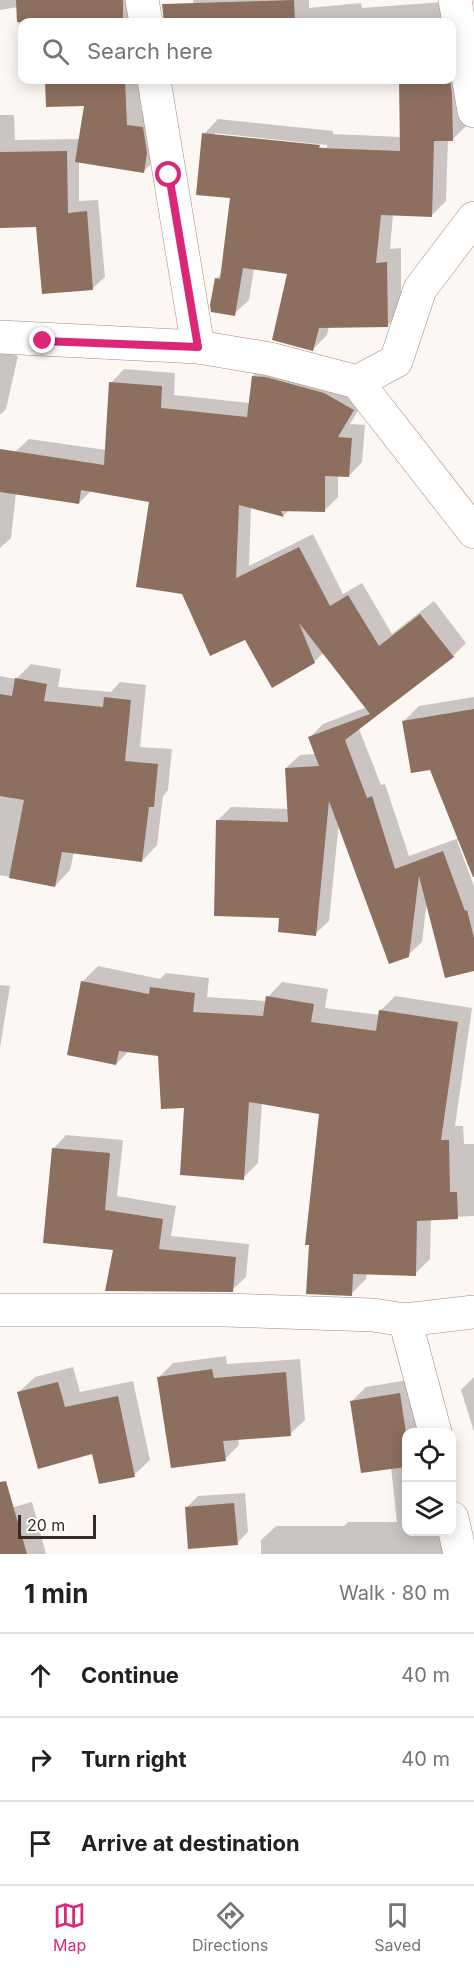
<!DOCTYPE html>
<meta charset="utf-8">
<style>
body{margin:0;font-family:Inter,sans-serif;background:#f6f6f6;color:#202124}
.controls{position:absolute;right:18px;bottom:18px;display:grid;overflow:hidden;border-radius:12px;box-shadow:0 3px 15px #0003}
.controls button{width:54px;height:54px;display:grid;place-items:center;padding:0;border:0;border-bottom:2px solid #e0e0e0;background:#fff;color:#202124;font:30px sans-serif}
.scale{position:absolute;left:18px;bottom:15px;width:78px;box-sizing:border-box;padding-left:6px;border:3px solid #372b24;border-top:0;font-size:16px;line-height:21px;white-space:nowrap;color:#372b24;-webkit-text-stroke:4px #fff;paint-order:stroke}
.stop{position:absolute;width:18px;height:18px;margin:-14px;border:4px solid #db2777;border-radius:50%;background:#fff}
.stop.end{background:#db2777;border-color:#fff;box-shadow:0 2px 6px #0008}
.list{margin:0;padding:0;list-style:none}
h2{display:flex;justify-content:space-between;align-items:center;height:78px;margin:0;padding:0 24px;font-size:26px}
h2 small{font-size:20px;font-weight:400;color:#757577}
.list li{display:grid;grid-template-columns:39px 1fr auto;gap:18px;align-items:center;box-sizing:border-box;height:84px;padding:0 24px;border-top:2px solid #e0e0e0}
.list b{display:block;font-size:22px;white-space:nowrap}
.list em{font-size:20px;font-style:normal;color:#757577}
.icon{flex:none;width:33px;height:33px;fill:none;stroke:currentColor;stroke-width:2;stroke-linecap:round;stroke-linejoin:round}
.map{position:relative;flex:none;width:474px;height:1554px;overflow:hidden}
.search{position:absolute;background:#fff;box-shadow:0 3px 15px #0003;left:18px;right:18px;top:18px;height:66px;display:flex;align-items:center;gap:15px;box-sizing:border-box;padding:0 21px;border-radius:12px;color:#757577;font-size:22px}
.sheet{height:330px;background:#fff}
nav{display:flex;justify-content:space-around;align-items:center;box-sizing:border-box;height:84px;border-top:2px solid #e0e0e0;background:#fff;font-size:16px;color:#757577}
nav a{display:grid;justify-items:center;gap:3px}
nav .on{color:#db2777}
.map>svg:first-child{display:block}
.shadow{fill:#0003;fill-rule:evenodd}
.building{fill:#8d6f5f}
.lines{fill:none;stroke-linecap:round;stroke-linejoin:round}
.minor-casing{stroke:#a78978;stroke-width:34}
.minor{stroke:#fff;stroke-width:33}
.route{stroke:#db2777;stroke-width:8}
</style>
<div class="map">
<svg width="474" height="1554" viewBox="0 0 474 1554">
<rect width="100%" height="100%" fill="#fdf7f3"/>
<g class="shadow">
<path d="M0,0H138V22H22V40H19L18,7L0,10Z"/>
<path d="M193,0H309V8L361,3L362,8L443,2L445,22H194Z"/>
<path d="M452,66L467,125L453,139H448L446,201L432,215L393,214L390,249L401,248V311L387,326H329L327,335L313,349L289,272L254,268L249,300L234,314L216,279L222,273L231,197L204,134L218,119L333,131V134L401,137L400,80H452ZM215,133L327,145V148L215,136Z"/>
<path d="M47,80H140L141,110L157,113L158,157L143,172L79,161V201L98,200L105,277L92,289L38,225L0,227V115H14L15,140L80,139L86,104L48,106Z"/>
<path d="M0,352L18,356L6,409L0,415Z"/>
<path d="M266,363L366,397L350,424L365,425L362,462L349,476L338,475V497L325,510H289L284,515L251,507L249,566L313,534L343,594L362,583L392,634L434,601L466,643L453,656L359,729L381,785L385,784L409,856L459,838L431,768L403,722L419,706L474,697V835L457,841L474,886V969L427,901L422,942L408,955L339,822L329,921L315,934L281,917L217,821L231,807L289,809L286,768L300,755L316,754L310,737L323,724L367,707L324,652L314,662L246,638L151,500L92,490L79,503L16,493L11,538L0,548V489L15,452L29,439L106,450L111,383L124,369L175,373L174,395L250,403L253,376Z"/>
<path d="M31,664L61,669L58,687L111,692L120,682L146,685L140,747L172,749L168,790L163,796L157,845L142,861L74,852L70,870L55,886L0,875V676L16,679Z"/>
<path d="M98,966L160,979L166,973L209,978L207,997L267,1001L268,997L282,982L328,989L325,1008L380,1015V1011L395,996L472,1008L455,1126H463L464,1144H474V1216L431,1218L430,1259L415,1274L367,1273L366,1279L351,1294L321,1112L262,1103L258,1163L243,1178L186,1106L159,1054L129,1051L116,1064L68,1054L83,981Z"/>
<path d="M0,985L10,986L0,1048Z"/>
<path d="M66,1135L123,1140L117,1196L176,1206L171,1236L249,1244L246,1277L232,1290L114,1249L53,1149Z"/>
<path d="M226,1356L227,1364L300,1359L305,1420L290,1434L238,1438L239,1445L225,1459L159,1377L173,1363Z"/>
<path d="M73,1367L80,1392L133,1381L150,1460L134,1475L93,1452L19,1392L35,1377Z"/>
<path d="M474,1377V1432L461,1390Z"/>
<path d="M414,1379L423,1432H406V1532H452L454,1554H261V1540L276,1526H344L348,1522H397L391,1467L352,1401L366,1387Z"/>
<path d="M245,1493L248,1532L237,1543L187,1507L198,1496Z"/>
<path d="M32,1502L46,1554H0V1511Z"/>
</g>
<g class="building">
<path d="M16,0H123V22H17Z"/>
<path d="M294,0L295,22H164L162,4Z"/>
<path d="M45,80H125L127,125L143,127L147,153L144,173L75,162L84,106L46,107Z"/>
<path d="M399,80H450L452,94L453,141H434L432,217L381,215L376,263L387,262L388,327L319,328L313,351L272,340L287,274L243,268L235,316L211,312L210,305L215,278L220,279L230,198L196,195L202,133L320,145L319,148L400,151Z"/>
<path d="M67,151L68,213L87,211L93,290L42,294L36,227L0,228V152Z"/>
<path d="M252,376L266,377L324,393L354,410L338,437L352,438L349,477L325,476V512L281,511L284,517L239,505L236,578L299,547L330,606L348,595L379,646L420,614L454,657L345,740L367,798L372,796L395,869L443,851L465,911L467,910L474,938V971L445,978L419,876L409,957L389,964L329,801L316,936L278,932L279,918L214,916L216,820L288,822L285,768L319,766L308,737L370,714L299,623L315,663L272,688L245,640L210,656L182,594L136,587L149,502L81,490L79,504L0,492V449L104,465L109,382L162,386L161,408L247,417Z"/>
<path d="M15,678L47,684L44,701L103,707L104,697L131,700L125,761L158,764L154,807H149L142,862L62,852L55,887L9,878L24,800L0,796V694L12,696Z"/>
<path d="M474,709V877H473L430,770L411,773L402,721Z"/>
<path d="M81,981L149,994L150,987L195,993L193,1012L263,1016L266,996L314,1004L311,1022L376,1031L379,1010L458,1022L441,1140H449L450,1192H457L458,1219L417,1221L416,1276L353,1274L352,1296L306,1294L309,1245H305L319,1114L249,1102L244,1180L180,1175L184,1108L161,1109L158,1056L119,1051L116,1065L67,1055Z"/>
<path d="M52,1148L110,1153L105,1210L163,1219L159,1249L236,1257L233,1292L105,1291L113,1250L43,1243Z"/>
<path d="M212,1369L214,1378L286,1372L291,1436L223,1441L226,1461L171,1468L157,1377Z"/>
<path d="M58,1382L65,1407L118,1396L135,1477L99,1484L92,1454L38,1469L17,1392Z"/>
<path d="M400,1393L406,1433V1467L361,1473L350,1401Z"/>
<path d="M6,1481L27,1554H0V1482Z"/>
<path d="M234,1503L238,1545L188,1549L185,1507Z"/>
</g>
<g class="lines">
<g class="minor-casing">
<g id="minor">
<path d="M142,0L146,22"/>
<path d="M455,0L474,111"/>
<path d="M154,80L198,347"/>
<path d="M0,337L198,347L270,359L357,382L474,532"/>
<path d="M357,382L396,361L420,289L474,218"/>
<path d="M0,1310H225L373,1315L405,1320L474,1312"/>
<path d="M405,1320L435,1432"/>
<path d="M452,1518L460,1554"/>
</g>
</g>
<use href="#minor" class="minor"/>
</g>
<g class="lines">
<path class="route" d="M43,341L198,347L169,175"/>
</g>
</svg>
<div class="controls">
<button><svg class="icon" aria-label="locate" viewBox="0 0 24 24"><circle cx="12" cy="12" r="6"/><path d="M12 2v4M12 18v4M2 12h4M18 12h4"/></svg></button>
<button><svg class="icon" aria-label="layers" viewBox="0 0 24 24"><path d="M12 4l9 5-9 5-9-5zM3 14l9 5 9-5"/></svg></button>
</div>
<div class="scale">20 m</div>
<div class="stop" style="left:169px;top:175px"></div>
<div class="stop end" style="left:43px;top:341px"></div>
<div class="search"><svg class="icon" aria-label="search" viewBox="0 0 24 24"><circle cx="10" cy="10" r="6"/><path d="M15 15l6 6"/></svg>Search here</div>
</div>
<section class="sheet">
<h2>1 min<small>Walk · 80 m</small></h2>
<ul class="list">
<li><svg class="icon" aria-label="ahead" viewBox="0 0 24 24"><path d="M12 20V5M6 11l6-6 6 6"/></svg><div><b>Continue</b></div><em>40 m</em></li>
<li><svg class="icon" aria-label="right" viewBox="0 0 24 24"><path d="M7 20v-9h11M14 6l5 5-5 5"/></svg><div><b>Turn right</b></div><em>40 m</em></li>
<li><svg class="icon" aria-label="arrive" viewBox="0 0 24 24"><path d="M6 21V4h12l-3 4 3 4H6"/></svg><div><b>Arrive at destination</b></div></li>
</ul>
</section>
<nav>
<a class="on"><svg class="icon" aria-label="map" viewBox="0 0 24 24"><path d="M3 6l6-2 6 2 6-2v14l-6 2-6-2-6 2zM9 4v14M15 6v14"/></svg>Map</a>
<a><svg class="icon" aria-label="directions" viewBox="0 0 24 24"><path d="M12 3l9 9-9 9-9-9zM9 14v-3h6M13 9l2 2-2 2"/></svg>Directions</a>
<a><svg class="icon" aria-label="saved" viewBox="0 0 24 24"><path d="M7 4h10v16l-5-4-5 4z"/></svg>Saved</a>
</nav>
